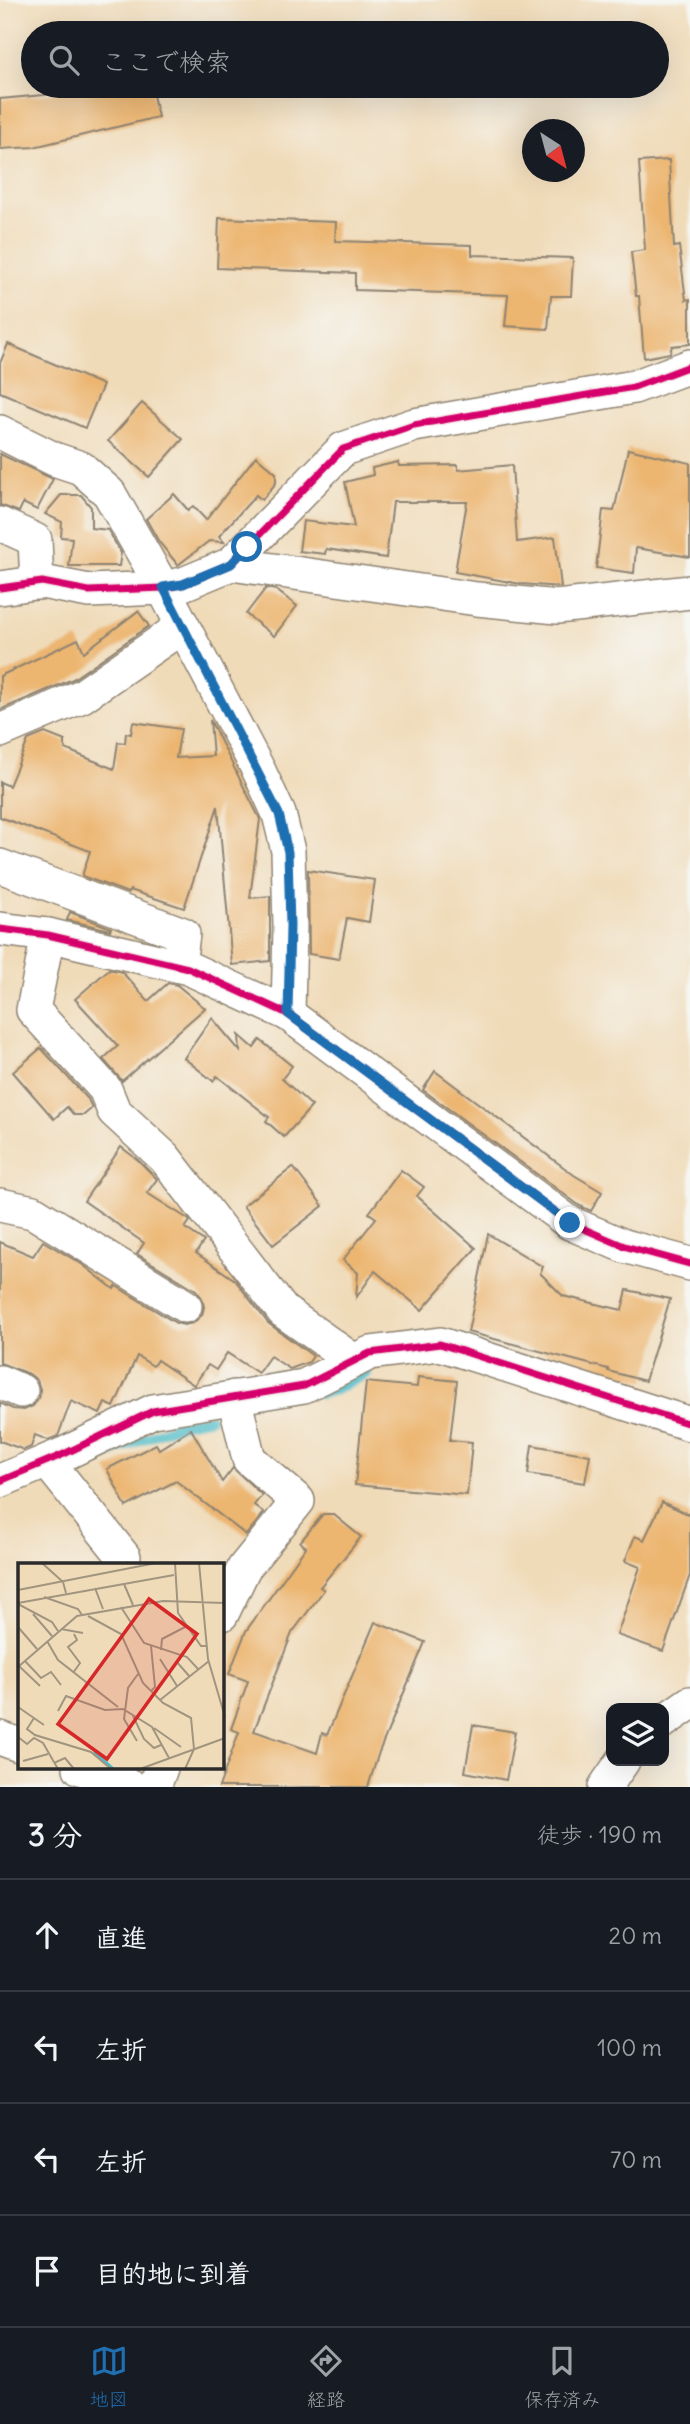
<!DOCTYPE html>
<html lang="ja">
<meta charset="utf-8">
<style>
body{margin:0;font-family:Delius,"Klee One",sans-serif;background:#20242c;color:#f1f3f6}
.controls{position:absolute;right:21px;bottom:21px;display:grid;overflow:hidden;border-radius:14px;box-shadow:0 7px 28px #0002}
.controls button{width:63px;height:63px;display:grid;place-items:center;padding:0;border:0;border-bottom:2px solid #363941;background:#171b24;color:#f1f3f6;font:35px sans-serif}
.compass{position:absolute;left:522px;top:119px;width:63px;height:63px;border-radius:50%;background:#171b24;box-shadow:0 7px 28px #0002;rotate:144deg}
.stop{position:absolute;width:21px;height:21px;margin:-16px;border:5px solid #1f6fb2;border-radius:50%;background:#fff}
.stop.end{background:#1f6fb2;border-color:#fff;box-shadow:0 2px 7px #0008}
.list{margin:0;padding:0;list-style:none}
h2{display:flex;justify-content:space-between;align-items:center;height:91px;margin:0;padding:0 28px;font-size:30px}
h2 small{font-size:23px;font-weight:400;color:#9ea1a6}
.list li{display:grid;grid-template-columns:46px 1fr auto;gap:21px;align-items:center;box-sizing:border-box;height:112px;padding:0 28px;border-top:2px solid #363941}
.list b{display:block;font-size:26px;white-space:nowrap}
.list em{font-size:23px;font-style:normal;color:#9ea1a6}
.icon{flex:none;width:38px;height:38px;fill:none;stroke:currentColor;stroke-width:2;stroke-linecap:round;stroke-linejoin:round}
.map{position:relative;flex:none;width:690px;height:1787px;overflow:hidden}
.search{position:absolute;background:#171b24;box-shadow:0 7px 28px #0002;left:21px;right:21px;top:21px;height:77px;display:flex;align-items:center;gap:18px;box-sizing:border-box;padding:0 24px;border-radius:38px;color:#9ea1a6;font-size:26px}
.sheet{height:539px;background:#171b24}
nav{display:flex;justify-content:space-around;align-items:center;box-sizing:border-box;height:98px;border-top:2px solid #363941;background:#171b24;font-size:19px;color:#9ea1a6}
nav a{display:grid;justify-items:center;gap:4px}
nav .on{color:#1f6fb2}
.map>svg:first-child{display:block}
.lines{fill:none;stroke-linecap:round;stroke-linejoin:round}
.stream{stroke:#4fbcc7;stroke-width:10}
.building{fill:#ecb570}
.minor-casing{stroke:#8e8372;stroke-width:36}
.minor{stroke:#fff;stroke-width:33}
.cycleway-casing{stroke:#f6f6f2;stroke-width:11}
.cycleway{stroke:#d6006c;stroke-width:7}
.route{stroke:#1f6fb2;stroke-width:9}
.inset-river{fill:none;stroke:#4fbcc7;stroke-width:3.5}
.inset-road{fill:none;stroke:#a19580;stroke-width:2}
.view{fill:#d62828;fill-opacity:0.15;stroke:#d62828;stroke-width:3.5}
.inset-edge{fill:none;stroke:#2b2b2b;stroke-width:3.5}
</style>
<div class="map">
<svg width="690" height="1787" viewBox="0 0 690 1787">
<rect width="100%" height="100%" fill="#f6f6f2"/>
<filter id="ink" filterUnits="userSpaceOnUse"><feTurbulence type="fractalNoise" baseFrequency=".0143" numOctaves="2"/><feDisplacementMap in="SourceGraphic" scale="14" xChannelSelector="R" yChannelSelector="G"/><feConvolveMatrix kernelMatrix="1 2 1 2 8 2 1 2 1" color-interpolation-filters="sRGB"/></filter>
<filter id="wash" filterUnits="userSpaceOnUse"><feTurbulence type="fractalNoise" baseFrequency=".00686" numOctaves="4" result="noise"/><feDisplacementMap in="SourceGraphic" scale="28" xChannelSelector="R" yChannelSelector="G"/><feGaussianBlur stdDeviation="1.57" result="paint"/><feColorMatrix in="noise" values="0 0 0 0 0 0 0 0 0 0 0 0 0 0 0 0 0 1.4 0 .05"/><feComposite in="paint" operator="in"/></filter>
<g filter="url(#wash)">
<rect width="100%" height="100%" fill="#f0dbb9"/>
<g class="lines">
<g class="stream">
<path d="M320,1394L335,1390L367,1373"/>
<path d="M77,1466L180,1424L210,1418"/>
</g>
</g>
<g id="blocks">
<g class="building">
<path d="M78,86H151L158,117L34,147L0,149V99L44,95Z"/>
<path d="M669,160L674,247L679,246L686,300L690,299V344L672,346L670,353L644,358L639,296H636L631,252L645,250L639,162Z"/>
<path d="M219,218L336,222L335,241L472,245V255L573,258L571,296H551L548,329L505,326L508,295L355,290V273L217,268Z"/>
<path d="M8,344L103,385L85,428L0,392V363Z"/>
<path d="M142,403L183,439L149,477L108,441Z"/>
<path d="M628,449L690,463V557L636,548L634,573L596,568L603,510L614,511Z"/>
<path d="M0,454L53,479L37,510L23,503L19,512L0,505Z"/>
<path d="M256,456L276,473V483L262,500L256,495L219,536L224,542L209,541L178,565L159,542L146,519L174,494L188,510L193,506L206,520Z"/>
<path d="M398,462L399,466L458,465V470L512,465L517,542L555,537L561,587L521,584L455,572L467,502H393L386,558L326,549L325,554L299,551L303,521L354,527L345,482L373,475L372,468Z"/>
<path d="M61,495H81L91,507V528L108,530L121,553L119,566H69L72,538L61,537L62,522L45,514Z"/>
<path d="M266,588L276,590L297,606L274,636L246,614Z"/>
<path d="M138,611L149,626L73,679L0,710V676L78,639L84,652Z"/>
<path d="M210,720L260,819L250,898L270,896V961L232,965L218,806L184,908L130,890L128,893L82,876L90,851L0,817V782L9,786L28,740L45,733L65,741V749L114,769L118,742L125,743L126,733L131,734L133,722L181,729L176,758L213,756Z"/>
<path d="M308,870L375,880L369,922L347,918L339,959L309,954Z"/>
<path d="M70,912L111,928L110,930L67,920Z"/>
<path d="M109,969L122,972L148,1001L168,983L177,985L205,1008L122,1081L103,1059L118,1046L75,999Z"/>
<path d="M212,1018L240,1051L239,1035L254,1048L260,1040L292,1066L282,1079L312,1106L284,1137L266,1121L269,1117L217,1076L213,1081L184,1058Z"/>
<path d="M41,1048L88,1099L92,1108L84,1115H74L67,1107L54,1119L13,1072Z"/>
<path d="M435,1071L574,1175L602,1192L591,1211L580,1206L423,1090Z"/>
<path d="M121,1147L138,1160L157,1179L147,1193L188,1219L190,1221L185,1228L204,1241L196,1253L235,1280L268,1323L313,1356L309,1362L290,1369L270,1356L258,1373L227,1353L216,1370L208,1365L194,1385L157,1360L153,1366L137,1356L114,1407L105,1403L100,1414L71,1401L58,1436L48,1440L35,1435L31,1447L24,1450L0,1441V1403L13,1409L24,1410L33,1406L39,1398L40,1389L37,1380L29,1374L0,1363V1242L33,1256L43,1241L83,1265L114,1289L116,1286L176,1323L184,1325L193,1323L202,1315L204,1307L202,1298L196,1290L137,1254L144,1243L84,1201Z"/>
<path d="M293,1167L323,1206L273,1245L243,1206Z"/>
<path d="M401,1170L424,1187L417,1196L476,1248L422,1310L375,1271L356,1298L358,1273L343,1260L376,1218L369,1213Z"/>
<path d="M488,1234L543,1267L540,1273L563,1296L622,1310L627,1290L670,1299L645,1381L608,1371V1369L468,1332Z"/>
<path d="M418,1377L457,1381L450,1440L472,1442L467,1495L355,1485L366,1382L417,1387Z"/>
<path d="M191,1429L222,1482L233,1468L262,1495L254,1505L264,1513L246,1535L176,1481L126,1507L107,1469L156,1444L159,1449Z"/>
<path d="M532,1445L590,1455L585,1483L528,1474Z"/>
<path d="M662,1502L690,1515V1575L663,1651L617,1635L640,1567L625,1561L635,1536L644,1540Z"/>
<path d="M323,1514H333L361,1537L320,1587L324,1590L292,1633L254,1731L317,1753L322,1733L327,1735L375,1622L425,1642L379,1752L368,1787H219L239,1732L231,1729L248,1681L229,1674L246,1631L306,1547L300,1542Z"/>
<path d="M473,1725L515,1732L506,1780L465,1772Z"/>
</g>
</g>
</g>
<g filter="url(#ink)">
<use href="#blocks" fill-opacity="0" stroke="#8e8372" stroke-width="2"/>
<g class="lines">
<g class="minor-casing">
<g id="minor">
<path d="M0,432L54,459L81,468L109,493L163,588L259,771L279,814L288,851L290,926L288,1014"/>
<path d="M0,524L35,540L37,583"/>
<path d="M231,564L477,599L557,607L690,592"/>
<path d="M0,588L42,582L89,591L163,588L183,584L231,564L343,449L414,425L634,387L690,366"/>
<path d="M0,731L82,696L183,626"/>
<path d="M0,866L183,934L179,965"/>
<path d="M0,929L48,935L188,968L288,1014L570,1223L624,1246L690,1264"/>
<path d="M48,935L33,1010L105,1089L114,1111L165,1158L283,1311L354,1361"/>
<path d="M0,1205L33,1212L185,1306"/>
<path d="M0,1382L21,1391"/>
<path d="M47,1461L124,1557"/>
<path d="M0,1481L64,1454L153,1411L304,1386L370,1353L440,1344L690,1424"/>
<path d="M222,1614L244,1568L298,1501L249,1459L234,1397"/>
<path d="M664,1721L690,1703"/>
<path d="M0,1738L19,1745"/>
<path d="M80,1768L132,1787"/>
<path d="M154,1787L161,1768"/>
<path d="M605,1787L623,1761"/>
</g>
</g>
<use href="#minor" class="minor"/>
<g class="cycleway-casing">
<g id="cycleway">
<path d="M0,588L42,582L89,591L163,588L183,584L231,564L343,449L414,425L634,387L690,366"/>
<path d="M0,929L48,935L188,968L288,1014L570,1223L624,1246L690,1264"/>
<path d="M0,1481L64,1454L153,1411L304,1386L370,1353L440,1344L690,1424"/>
</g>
</g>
<use href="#cycleway" class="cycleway"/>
</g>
</g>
<g class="lines" filter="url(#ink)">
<path class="route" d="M247,547L231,564L183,584L163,587L279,814L288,852L290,926L288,1014L570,1223"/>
</g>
<g transform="translate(18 1563)">
<rect width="206" height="206" fill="#f0dbb9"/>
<path class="inset-river" d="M76,189L95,206"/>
<path class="inset-road" d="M24,0L45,19L48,30M157,0L160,50L183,83H189M181,0L190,96L207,154M106,21L115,42M77,25L85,46M0,27L138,0M26,34L60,46L64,52M0,40L156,12M0,41L34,59L40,68M103,44L126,80L169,94L181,107M15,51L34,73M70,53L103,71L125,120L145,140L173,155L176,186L167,206M0,64L19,86M43,66L65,70M29,78L40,97L100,144M143,87L144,76L169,63M142,96L159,123M7,98L23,115L33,109L43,122M158,98L172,114M1,103L22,123M0,104L59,53L145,38L207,40M55,110L62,100L50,84L59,77L56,71M133,128L137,124L133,83M142,137L191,98M0,144L26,162M40,148L48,133L87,147L105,146L134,164L151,195M115,153L126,176L136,185L143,182M16,155L9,166L17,172L73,189L93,206M136,165L163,184M0,174L9,181L16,175L25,180L40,206M119,178L106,156L110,125L120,111M5,198L30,191M36,200L47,195L56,206M122,206L207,175"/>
<path class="view" d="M131,36L179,71L89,196L40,161Z"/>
<rect width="206" height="206" class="inset-edge"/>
</g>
</svg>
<div class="controls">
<button><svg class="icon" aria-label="layers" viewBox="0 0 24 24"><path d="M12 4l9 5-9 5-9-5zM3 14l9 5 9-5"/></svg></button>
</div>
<svg class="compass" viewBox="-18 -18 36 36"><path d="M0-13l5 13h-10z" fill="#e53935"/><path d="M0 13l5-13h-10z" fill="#9ea1a6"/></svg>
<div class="stop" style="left:247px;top:547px"></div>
<div class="stop end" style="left:570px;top:1223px"></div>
<div class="search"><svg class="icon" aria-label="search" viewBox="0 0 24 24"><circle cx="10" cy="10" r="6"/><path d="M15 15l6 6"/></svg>ここで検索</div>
</div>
<section class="sheet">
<h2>3 分<small>徒歩 · 190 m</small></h2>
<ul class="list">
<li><svg class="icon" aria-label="ahead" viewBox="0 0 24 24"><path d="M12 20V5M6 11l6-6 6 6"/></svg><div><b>直進</b></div><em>20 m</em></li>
<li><svg class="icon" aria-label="left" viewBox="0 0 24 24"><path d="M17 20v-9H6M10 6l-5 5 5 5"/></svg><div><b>左折</b></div><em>100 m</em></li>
<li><svg class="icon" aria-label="left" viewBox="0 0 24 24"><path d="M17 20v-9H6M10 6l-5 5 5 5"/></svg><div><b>左折</b></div><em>70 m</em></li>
<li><svg class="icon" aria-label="arrive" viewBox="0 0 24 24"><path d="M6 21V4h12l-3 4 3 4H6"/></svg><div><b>目的地に到着</b></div></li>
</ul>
</section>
<nav>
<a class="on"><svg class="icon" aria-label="map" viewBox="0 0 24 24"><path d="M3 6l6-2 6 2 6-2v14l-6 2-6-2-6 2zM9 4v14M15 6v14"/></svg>地図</a>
<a><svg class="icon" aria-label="directions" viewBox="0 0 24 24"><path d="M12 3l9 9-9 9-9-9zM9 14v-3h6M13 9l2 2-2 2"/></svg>経路</a>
<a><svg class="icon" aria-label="saved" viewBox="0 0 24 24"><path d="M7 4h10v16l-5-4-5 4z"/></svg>保存済み</a>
</nav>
